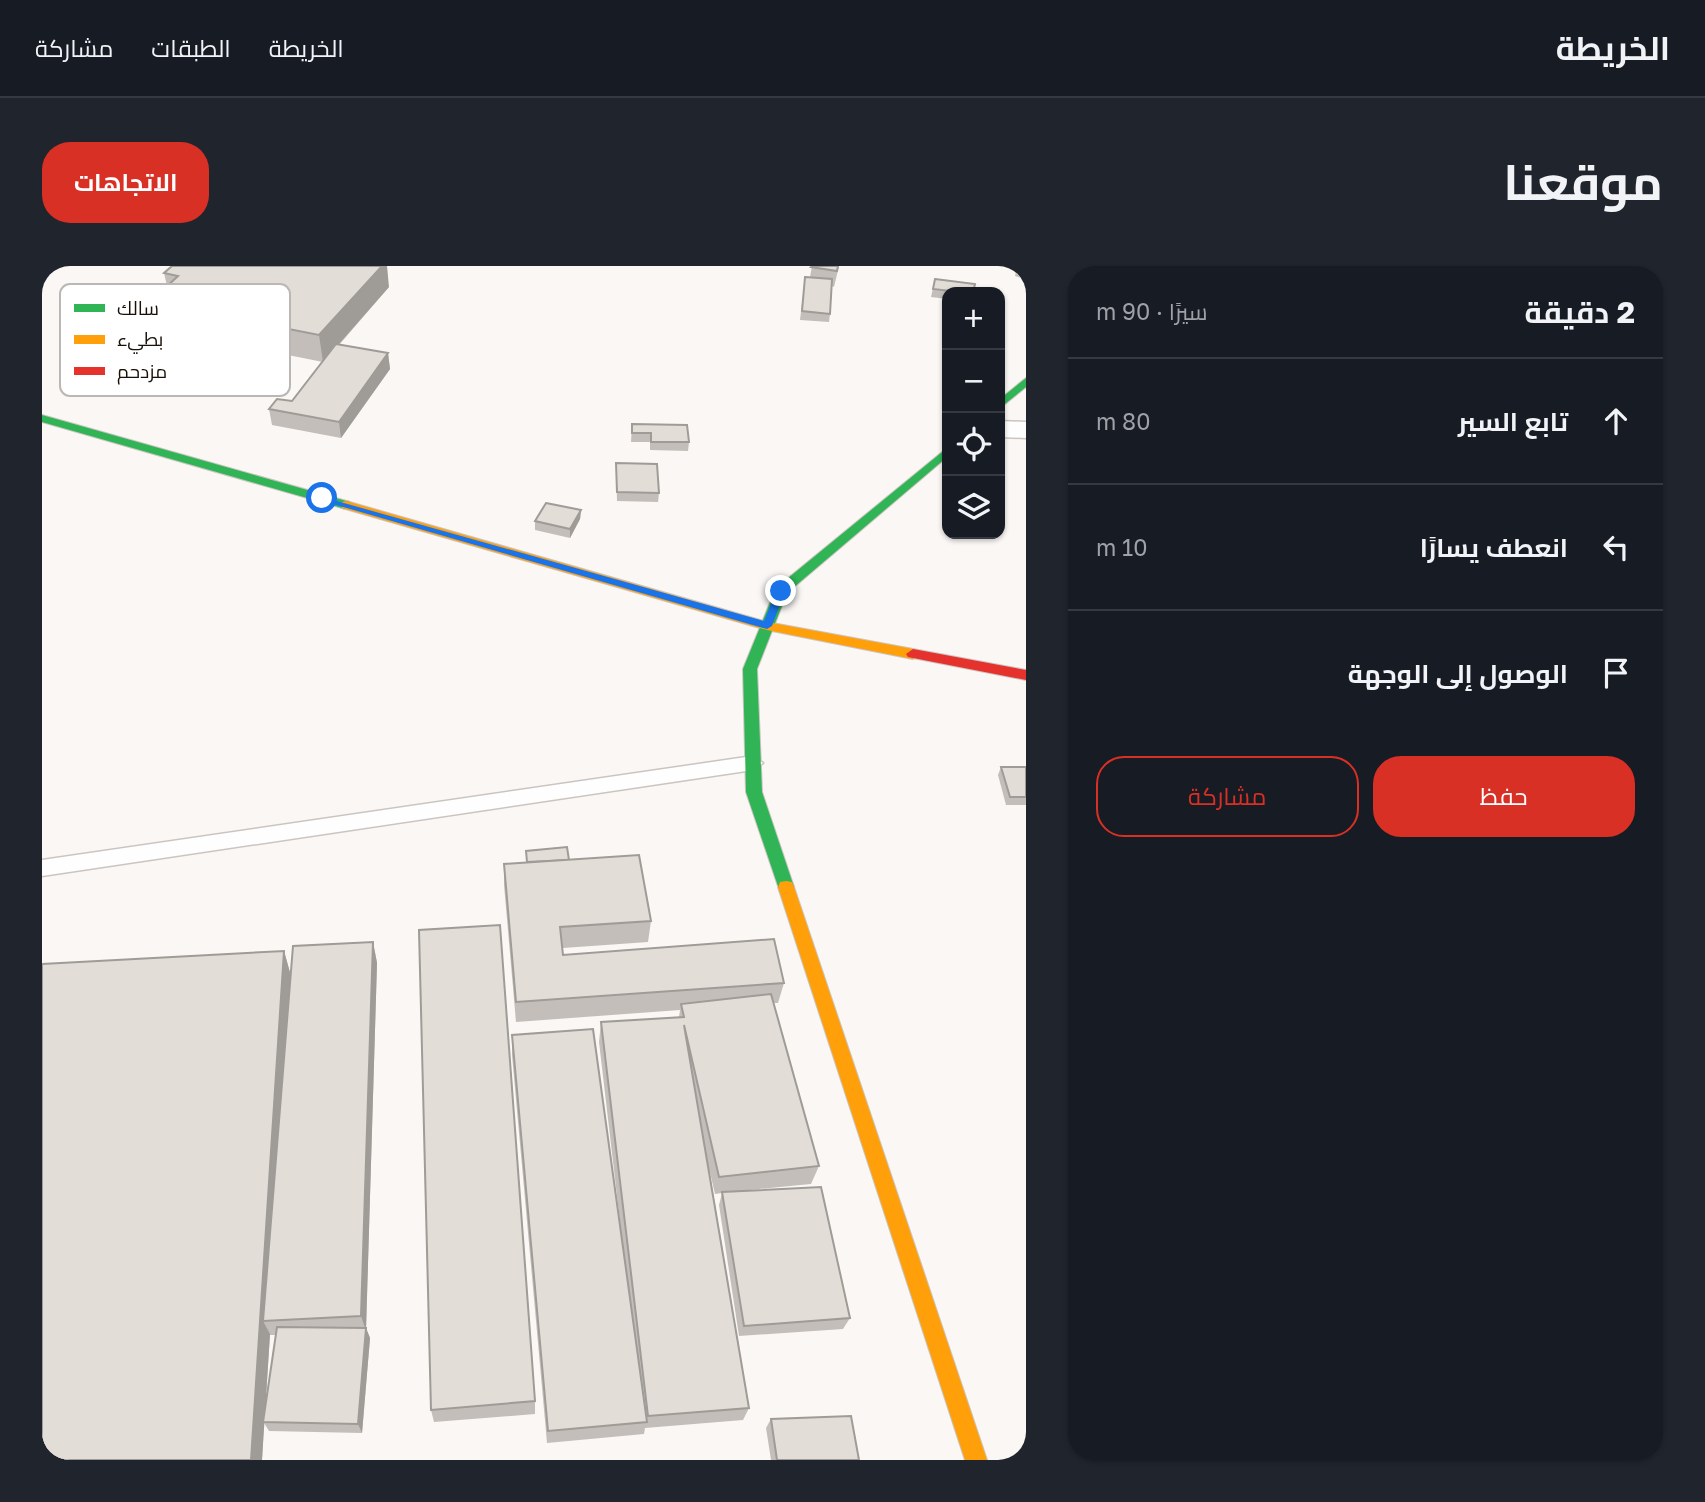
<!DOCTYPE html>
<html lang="ar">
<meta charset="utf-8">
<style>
body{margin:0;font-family:"Golos Text",Cairo,sans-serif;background:#20242c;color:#f1f3f6;direction:rtl}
.controls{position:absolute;right:21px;top:21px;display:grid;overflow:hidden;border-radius:14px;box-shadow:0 2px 5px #0004}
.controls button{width:63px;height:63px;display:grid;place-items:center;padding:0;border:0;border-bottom:2px solid #363941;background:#171b24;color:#f1f3f6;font:35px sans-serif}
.stop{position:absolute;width:21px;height:21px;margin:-16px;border:5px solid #1a73e8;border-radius:50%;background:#fff}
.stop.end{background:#1a73e8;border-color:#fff;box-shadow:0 2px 7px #0008}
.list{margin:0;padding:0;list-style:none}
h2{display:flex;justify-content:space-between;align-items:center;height:91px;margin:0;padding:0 28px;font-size:30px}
h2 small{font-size:23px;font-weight:400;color:#9ea1a6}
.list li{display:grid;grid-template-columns:46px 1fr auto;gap:21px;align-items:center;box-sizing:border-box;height:126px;padding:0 28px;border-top:2px solid #363941}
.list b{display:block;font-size:26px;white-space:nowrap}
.list em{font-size:23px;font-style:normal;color:#9ea1a6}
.actions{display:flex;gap:14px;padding:21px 28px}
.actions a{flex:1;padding:16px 0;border:2px solid #d93025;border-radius:28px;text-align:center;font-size:24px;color:#d93025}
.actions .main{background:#d93025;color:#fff}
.icon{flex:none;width:38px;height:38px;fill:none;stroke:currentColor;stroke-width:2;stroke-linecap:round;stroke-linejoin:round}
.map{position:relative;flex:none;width:984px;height:1194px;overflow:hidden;direction:ltr;border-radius:28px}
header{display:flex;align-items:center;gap:42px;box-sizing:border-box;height:98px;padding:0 35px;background:#171b24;border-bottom:2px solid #363941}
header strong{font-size:33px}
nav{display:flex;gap:38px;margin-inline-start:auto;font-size:24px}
.intro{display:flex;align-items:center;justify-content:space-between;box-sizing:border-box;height:168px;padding:0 42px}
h1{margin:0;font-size:49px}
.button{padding:18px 32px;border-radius:28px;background:#d93025;color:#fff;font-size:24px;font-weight:700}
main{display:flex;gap:42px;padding:0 42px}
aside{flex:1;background:#171b24;border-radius:28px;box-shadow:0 2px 5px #0004}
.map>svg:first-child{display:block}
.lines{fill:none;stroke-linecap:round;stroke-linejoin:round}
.lane-casing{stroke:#cbc5c0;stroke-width:3}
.street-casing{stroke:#cbc5c0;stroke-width:3}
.fast-casing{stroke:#cbc5c0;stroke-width:2}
.slow-casing{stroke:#cbc5c0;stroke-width:2}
.jam-casing{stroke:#cbc5c0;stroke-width:2}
.lane{fill:#fefefe;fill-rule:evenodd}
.street{fill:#fefefe;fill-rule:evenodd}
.fast{fill:#30b455;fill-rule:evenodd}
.slow{fill:#ff9f0a;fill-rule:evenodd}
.jam{fill:#e5322d;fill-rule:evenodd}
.wall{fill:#c3beb9;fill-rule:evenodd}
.shaded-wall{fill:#9f9b96}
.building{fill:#e3ddd7;stroke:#9f9b96;stroke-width:2}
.route{fill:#1a73e8}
.key{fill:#fff;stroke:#bab7b5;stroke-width:2}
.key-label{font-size:19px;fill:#191008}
</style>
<header>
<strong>الخريطة</strong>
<nav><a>الخريطة</a><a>الطبقات</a><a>مشاركة</a></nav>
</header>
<div class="intro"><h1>موقعنا</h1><a class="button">الاتجاهات</a></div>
<main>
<aside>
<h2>2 دقيقة<small>سيرًا · 90 m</small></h2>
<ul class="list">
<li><svg class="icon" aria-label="ahead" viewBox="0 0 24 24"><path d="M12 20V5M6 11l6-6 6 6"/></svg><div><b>تابع السير</b></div><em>80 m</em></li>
<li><svg class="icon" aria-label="left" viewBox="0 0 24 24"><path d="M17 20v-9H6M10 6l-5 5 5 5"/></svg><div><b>انعطف يسارًا</b></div><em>10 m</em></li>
<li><svg class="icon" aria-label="arrive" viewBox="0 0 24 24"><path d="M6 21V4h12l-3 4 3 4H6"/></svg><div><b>الوصول إلى الوجهة</b></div></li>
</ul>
<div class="actions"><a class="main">حفظ</a><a>مشاركة</a></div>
</aside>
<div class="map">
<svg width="984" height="1194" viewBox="0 0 984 1194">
<rect width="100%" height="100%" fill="#faf7f5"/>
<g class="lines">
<g class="lane-casing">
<path id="lane" d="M711,490L721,497L711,504L0,610V594Z"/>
</g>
<g class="street-casing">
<path id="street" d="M958,155L984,156V172L958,171Z"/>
</g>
<g class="fast-casing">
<g id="fast">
<path d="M984,112V121L958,142V133Z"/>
<path d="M0,149L308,236L310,239L304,243L300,242L0,156Z"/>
<path d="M905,182V191L745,327L715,403L720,526L752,621L750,626H738L704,526L701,403L734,322Z"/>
</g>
</g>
<g class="slow-casing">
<g id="slow">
<path d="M304,235L725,356L871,383L878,388L871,393L725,364L300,242V236Z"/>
<path d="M744,615L750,616L752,621L945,1194H923L736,621L738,616Z"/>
</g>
</g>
<g class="jam-casing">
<path id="jam" d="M871,383L984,404V414L866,391L864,388Z"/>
</g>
<use href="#lane" class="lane"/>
<use href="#street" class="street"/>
<use href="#fast" class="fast"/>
<use href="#slow" class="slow"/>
<use href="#jam" class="jam"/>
</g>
<g class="wall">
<path d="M770,0H797L792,21L790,20L788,48L787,56L758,54L763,11H768Z"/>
<path d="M984,0V14L973,10L975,1Z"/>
<path d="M122,7L347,21L297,79L346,87L348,103L299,172L230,159L227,143L250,135L281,96L114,63L108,36L125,20Z"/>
<path d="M893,13L931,26H905V33L889,31Z"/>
<path d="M590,158L647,176L646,185L608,184V176H589Z"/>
<path d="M574,197L617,227L616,236L575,235Z"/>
<path d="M539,244L538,253L528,272L493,264V255Z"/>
<path d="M959,501H984V539H964L956,509Z"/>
<path d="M484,585L527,594L609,655L606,676L521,682V689L742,717L736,737H732L777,900L769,918L697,925L808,1052L801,1063L697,1070L677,939L680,927L673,928L667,902L707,1142L701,1154L603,1162L602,1168L505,1177L470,789V769L583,998L557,776L559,756L637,751L638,744L474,756L462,619V598L484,596Z"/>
<path d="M331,676L335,697L324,1062L328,1072L320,1167L227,1165L222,1157L220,1194H0L242,685L249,710ZM228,1068V1069H234L223,1146Z"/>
<path d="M493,1135V1148L392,1156L389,1144Z"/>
<path d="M729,1153L817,1194H729L724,1162Z"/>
</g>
<g class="shaded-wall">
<path d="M340,0H345L347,21L281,96L277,69Z"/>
<path d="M346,87L348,103L299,172L297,156Z"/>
<path d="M539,244L538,253L528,272V263Z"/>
<path d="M331,676L335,697L324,1065L319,1050Z"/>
<path d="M242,685L249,710L221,1055L228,1068L220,1194H209Z"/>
<path d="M324,1062L328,1072L320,1167L316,1158Z"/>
</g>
<g class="building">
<path d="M130,0H340L277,69L108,36L136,10L122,7Z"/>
<path d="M770,0H796L795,5L769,1Z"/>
<path d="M977,0H984V4L975,1Z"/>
<path d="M763,11L790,13L788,48L760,45Z"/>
<path d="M893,13L933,18L931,26H917L891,23Z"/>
<path d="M294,78L346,87L297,156L227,143L235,133L250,135Z"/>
<path d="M590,158L645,159L647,176H609V167H590Z"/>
<path d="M574,197L615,198L617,227L575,226Z"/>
<path d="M504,237L539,244L528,263L493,255Z"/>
<path d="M959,501H984V531H968Z"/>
<path d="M525,581L527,594L485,596L484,585Z"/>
<path d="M597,589L609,655L518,661L521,689L732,673L742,717L474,736L462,598Z"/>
<path d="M458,659L493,1135L389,1144L377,664Z"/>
<path d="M331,676L319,1050L221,1055L251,680Z"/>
<path d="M242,685L209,1194H0V698Z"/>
<path d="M729,728L777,900L677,911L642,759L707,1142L606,1150L559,756L642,751L639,738Z"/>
<path d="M551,763L605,1156L506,1165L470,769Z"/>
<path d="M779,921L808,1052L702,1060L680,926Z"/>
<path d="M235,1061L324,1062L316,1158L221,1156Z"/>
<path d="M809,1150L817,1194H735L729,1153Z"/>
</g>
<path class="route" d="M277,230L722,355L735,323L743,325L730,360L725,363L277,234Z"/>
<rect x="18" y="18" width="230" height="112" rx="10" class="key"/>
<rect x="32" y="38" width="31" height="8" fill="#30b455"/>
<rect x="32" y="69" width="31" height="9" fill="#ff9f0a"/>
<rect x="32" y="101" width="31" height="8" fill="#e5322d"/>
<g class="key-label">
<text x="75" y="49">سالك</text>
<text x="75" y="80">بطيء</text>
<text x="75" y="112">مزدحم</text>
</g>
</svg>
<div class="controls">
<button>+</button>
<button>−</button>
<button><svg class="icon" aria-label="locate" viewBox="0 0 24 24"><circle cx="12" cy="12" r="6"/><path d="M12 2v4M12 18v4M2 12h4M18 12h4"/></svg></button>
<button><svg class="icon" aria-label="layers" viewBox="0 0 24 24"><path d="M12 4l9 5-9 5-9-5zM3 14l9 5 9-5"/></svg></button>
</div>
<div class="stop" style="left:280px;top:232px"></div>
<div class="stop end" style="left:739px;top:325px"></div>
</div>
</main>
